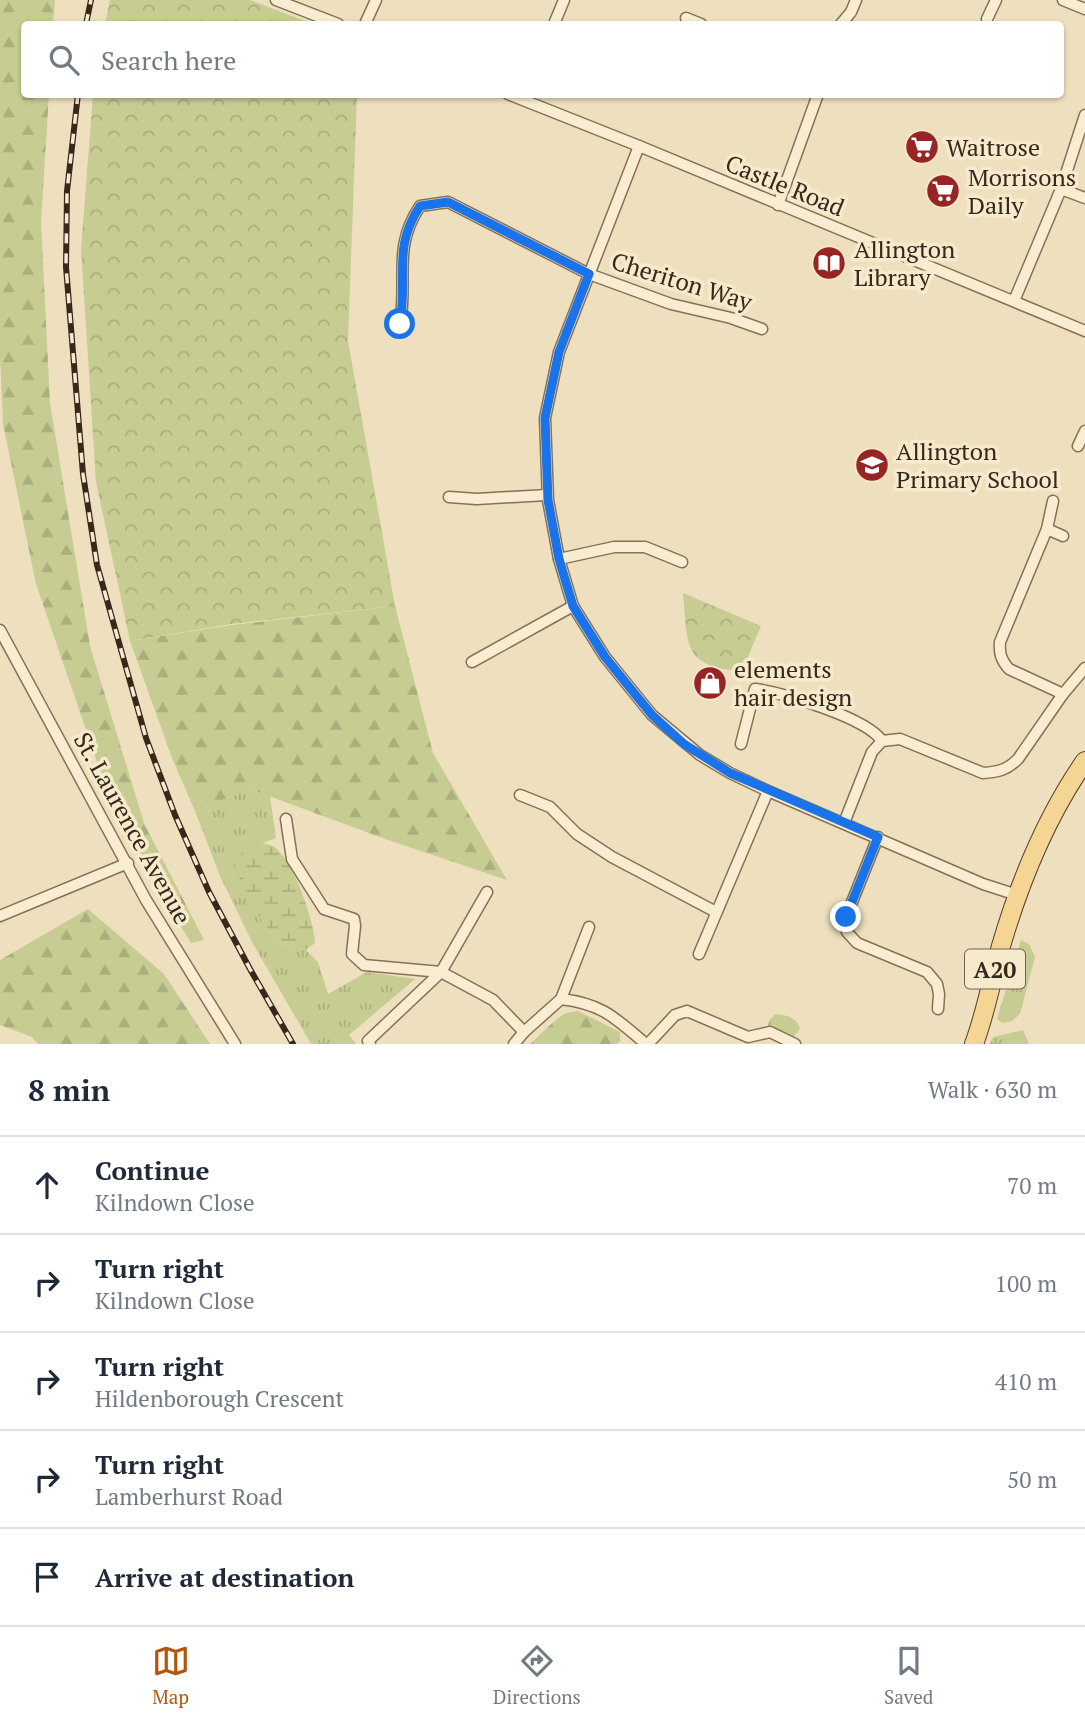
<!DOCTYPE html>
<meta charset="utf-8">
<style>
body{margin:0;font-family:"PT Serif",serif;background:#f2f2f3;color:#1f2937}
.stop{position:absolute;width:21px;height:21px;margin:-16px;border:5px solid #1a73e8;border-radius:50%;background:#fff}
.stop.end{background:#1a73e8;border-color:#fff;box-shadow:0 2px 7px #0008}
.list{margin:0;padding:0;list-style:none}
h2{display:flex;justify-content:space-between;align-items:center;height:91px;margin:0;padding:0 28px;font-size:30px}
h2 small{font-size:23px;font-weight:400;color:#747a83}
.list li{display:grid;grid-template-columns:46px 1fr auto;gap:21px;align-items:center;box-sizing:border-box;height:98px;padding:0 28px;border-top:2px solid #e0e1e3}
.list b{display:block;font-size:26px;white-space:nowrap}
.list p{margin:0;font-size:23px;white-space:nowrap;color:#747a83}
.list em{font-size:23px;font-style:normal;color:#747a83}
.icon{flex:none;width:38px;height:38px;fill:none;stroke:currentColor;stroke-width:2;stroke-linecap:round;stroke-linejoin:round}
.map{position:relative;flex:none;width:1085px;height:1044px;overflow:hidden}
.search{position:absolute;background:#fff;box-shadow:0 2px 5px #0004;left:21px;right:21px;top:21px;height:77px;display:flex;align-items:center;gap:18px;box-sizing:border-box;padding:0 24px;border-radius:7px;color:#747a83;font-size:26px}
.sheet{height:581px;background:#fff}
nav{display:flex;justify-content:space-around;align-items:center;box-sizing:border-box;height:98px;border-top:2px solid #e0e1e3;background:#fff;font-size:19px;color:#747a83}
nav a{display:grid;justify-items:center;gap:4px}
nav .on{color:#b45309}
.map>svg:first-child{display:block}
.grass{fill:url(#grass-tufts)}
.forest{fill:url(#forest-firs)}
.wetland{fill:url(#wetland-marsh)}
.park{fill:url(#park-crowns)}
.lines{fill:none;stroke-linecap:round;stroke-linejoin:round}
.minor-casing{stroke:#877056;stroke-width:13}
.primary-casing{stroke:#543e2b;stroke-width:20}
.minor{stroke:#f9edd1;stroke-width:10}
.primary{stroke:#f4d593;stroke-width:18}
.rail-casing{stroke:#36281b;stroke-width:6}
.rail{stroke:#f6eacd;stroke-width:3.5;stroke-dasharray:10;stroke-linecap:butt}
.route{stroke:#1a73e8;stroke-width:9}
.labels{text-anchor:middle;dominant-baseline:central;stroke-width:7;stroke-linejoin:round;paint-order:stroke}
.shield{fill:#f6eacd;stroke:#706250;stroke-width:2}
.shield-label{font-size:23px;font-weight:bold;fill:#36281b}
.poi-label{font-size:24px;fill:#36281b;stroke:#f6eacd;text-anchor:start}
.street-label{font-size:24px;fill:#36281b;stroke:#f6eacd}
</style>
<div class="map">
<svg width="1085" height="1044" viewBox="0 0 1085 1044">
<defs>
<pattern id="grass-tufts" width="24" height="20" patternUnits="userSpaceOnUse" patternTransform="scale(1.75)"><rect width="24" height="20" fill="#c6cc92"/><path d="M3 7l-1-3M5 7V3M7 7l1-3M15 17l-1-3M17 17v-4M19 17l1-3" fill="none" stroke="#abaf7d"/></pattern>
<pattern id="forest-firs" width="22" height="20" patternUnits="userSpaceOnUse" patternTransform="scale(1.75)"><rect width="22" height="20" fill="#c6cc92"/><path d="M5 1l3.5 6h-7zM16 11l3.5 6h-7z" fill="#abaf7d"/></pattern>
<pattern id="wetland-marsh" width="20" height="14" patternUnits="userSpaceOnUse" patternTransform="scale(1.75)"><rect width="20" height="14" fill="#c6cc92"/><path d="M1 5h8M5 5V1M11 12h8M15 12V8" fill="none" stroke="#abaf7d"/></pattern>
<pattern id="park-crowns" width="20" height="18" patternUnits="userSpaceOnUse" patternTransform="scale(1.75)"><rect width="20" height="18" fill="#c6cc92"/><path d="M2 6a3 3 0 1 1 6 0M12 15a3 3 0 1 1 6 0" fill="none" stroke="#abaf7d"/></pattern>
</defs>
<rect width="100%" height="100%" fill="#eee0be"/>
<g class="grass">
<path d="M250,789L270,796L276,838L262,843L257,914L279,944L306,950L318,962L328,994L367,972L415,979L349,1035L356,1044H311L252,942L220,876L195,811Z"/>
<path d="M1021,940L1029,944L1035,957L1020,1014L1012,1021L1002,1023L997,1019Z"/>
<path d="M775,1014C786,1015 797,1017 800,1029L793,1037L779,1030H767L769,1021Z"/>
<path d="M1023,1030L1029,1044H990L993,1037Z"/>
</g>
<g class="forest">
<path d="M0,0H55L53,24H24V94L49,95L41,222L50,403L90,646L144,823L204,940L191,943L119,826L36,584L3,424L0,356Z"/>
<path d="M395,606L433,753L507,880L385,839L250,789L195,811L172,758L130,641L232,625Z"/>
<path d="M88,909L164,974L210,1044H38L32,1037L0,1025V960Z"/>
<path d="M578,1011L620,1032V1041L617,1044H531C533,1041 557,1018 561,1016C566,1012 572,1012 578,1011Z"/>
</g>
<path class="wetland" d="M262,843C265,844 269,844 273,846C293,859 314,920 315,943L306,950L279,944L257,914L235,869C236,852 248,849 262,843Z"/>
<g class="park">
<path d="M110,0H250L313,24H105Z"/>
<path d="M93,95H357L348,341L395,606L232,624L130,641L96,482L81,249Z"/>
<path d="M683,593L761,626L742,671C682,667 688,645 683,593Z"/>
</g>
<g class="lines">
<g class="minor-casing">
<g id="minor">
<path d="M276,0L338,24"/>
<path d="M1063,0L1085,9"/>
<path d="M686,18L701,24"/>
<path d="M987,19L996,0"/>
<path d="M365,24L376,0"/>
<path d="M554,24L564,0"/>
<path d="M841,24L851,12L856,0"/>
<path d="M508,94L639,146L1085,331"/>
<path d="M639,146L559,352L545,418L548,500L559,559L573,606L605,657L652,715L700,755L730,773L768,791L983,884L1017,895"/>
<path d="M1061,189L1085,198"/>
<path d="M778,205L818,94"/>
<path d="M1014,301L1061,189L1085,115"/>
<path d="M400,324C408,278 392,248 420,206L448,202L589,274L671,304L731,318L762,329"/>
<path d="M1078,446L1085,431"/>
<path d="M449,497L477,499L547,495"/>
<path d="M1053,501L1047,529L1000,642C999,653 1001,660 1009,669L1063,694"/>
<path d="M1047,529L1063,536"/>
<path d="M559,559L614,547H645L682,562"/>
<path d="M0,630L146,900L235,1044"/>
<path d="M472,662L573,606"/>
<path d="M741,744L755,689C784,693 867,718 882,741"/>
<path d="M520,795L550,807L577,834L612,857L716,912"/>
<path d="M286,819L292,859L324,909L354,919L355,926L352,954L364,965L441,972L493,1000L524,1032L561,999C603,1004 615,1018 646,1044"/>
<path d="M844,823L872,752L882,741L900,739L983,773C998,772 1007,770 1018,759L1063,694L1085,668"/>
<path d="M878,837L846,917L847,932L857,943L927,972L937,984L939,994L938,1009"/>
<path d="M0,916L128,863"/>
<path d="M699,954L768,791"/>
<path d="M561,999L589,927"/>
<path d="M370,1044L368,1041L441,972L487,892"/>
<path d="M514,1044L524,1032"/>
<path d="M648,1044L675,1015L687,1011L748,1037L770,1032L795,1044"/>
</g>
</g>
<g class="primary-casing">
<path id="primary" d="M974,1044C986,1012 992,978 1001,946C1020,881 1046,817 1085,761"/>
</g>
<use href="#minor" class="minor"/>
<use href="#primary" class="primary"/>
<g class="rail-casing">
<g id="rail">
<path d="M86,24L91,0"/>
<path d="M78,94L67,191L66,267L83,474L97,565L146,738L175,815L209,892L250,969L293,1044"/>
</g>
</g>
<use href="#rail" class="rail"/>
</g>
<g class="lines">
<path class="route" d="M400,324C408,278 392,248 420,206L448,202L589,274L559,352L545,418L548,500L559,559L573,606L605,657L652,715L684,744L730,773L878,837L846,917"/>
</g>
<defs>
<g id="supermarket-disc" transform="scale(1.75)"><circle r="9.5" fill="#972526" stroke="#f6eacd"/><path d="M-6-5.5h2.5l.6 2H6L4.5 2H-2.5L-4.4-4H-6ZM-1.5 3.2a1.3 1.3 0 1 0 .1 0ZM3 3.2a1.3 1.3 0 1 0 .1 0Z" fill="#fff"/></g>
<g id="library-disc" transform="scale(1.75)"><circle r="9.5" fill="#972526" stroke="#f6eacd"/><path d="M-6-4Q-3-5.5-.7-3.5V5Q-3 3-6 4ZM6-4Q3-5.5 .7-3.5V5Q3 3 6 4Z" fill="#fff"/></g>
<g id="school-disc" transform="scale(1.75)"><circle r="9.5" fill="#972526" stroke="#f6eacd"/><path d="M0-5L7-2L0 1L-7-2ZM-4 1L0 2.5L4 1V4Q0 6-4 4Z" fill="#fff"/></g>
<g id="shop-disc" transform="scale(1.75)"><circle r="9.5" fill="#972526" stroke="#f6eacd"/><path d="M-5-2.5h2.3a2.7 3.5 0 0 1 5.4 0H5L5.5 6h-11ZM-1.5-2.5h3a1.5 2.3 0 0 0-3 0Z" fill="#fff"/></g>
</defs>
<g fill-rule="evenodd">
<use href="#supermarket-disc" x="922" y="147"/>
<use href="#supermarket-disc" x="943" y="191"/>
<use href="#library-disc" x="829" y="263"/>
<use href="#school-disc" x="872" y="465"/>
<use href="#shop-disc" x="710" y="683"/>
</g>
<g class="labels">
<rect class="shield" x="965" y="949.5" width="60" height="39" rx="5"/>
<g class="shield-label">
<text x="995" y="969">A20</text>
</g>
<g class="poi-label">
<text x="946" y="147">Waitrose</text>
<text x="968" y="177">Morrisons<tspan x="968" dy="28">Daily</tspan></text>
<text x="854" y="249">Allington<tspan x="854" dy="28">Library</tspan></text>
<text x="896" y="451">Allington<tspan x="896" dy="28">Primary School</tspan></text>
<text x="734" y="669">elements<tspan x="734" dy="28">hair design</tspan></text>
</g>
<g class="street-label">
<text transform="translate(785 185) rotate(22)">Castle Road</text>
<text transform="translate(682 281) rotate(17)">Cheriton Way</text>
<text transform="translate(133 828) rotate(61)">St. Laurence Avenue</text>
</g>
</g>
</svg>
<div class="stop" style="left:400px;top:324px"></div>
<div class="stop end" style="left:846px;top:917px"></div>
<div class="search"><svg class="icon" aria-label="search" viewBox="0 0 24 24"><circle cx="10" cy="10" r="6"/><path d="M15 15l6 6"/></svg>Search here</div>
</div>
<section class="sheet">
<h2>8 min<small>Walk · 630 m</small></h2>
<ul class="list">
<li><svg class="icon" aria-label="ahead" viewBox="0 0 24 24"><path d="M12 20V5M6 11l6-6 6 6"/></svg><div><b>Continue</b><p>Kilndown Close</p></div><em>70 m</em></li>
<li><svg class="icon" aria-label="right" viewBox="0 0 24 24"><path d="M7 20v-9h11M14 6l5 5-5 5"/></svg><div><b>Turn right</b><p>Kilndown Close</p></div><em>100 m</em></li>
<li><svg class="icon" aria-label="right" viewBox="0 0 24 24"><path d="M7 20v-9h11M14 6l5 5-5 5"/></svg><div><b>Turn right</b><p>Hildenborough Crescent</p></div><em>410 m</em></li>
<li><svg class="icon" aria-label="right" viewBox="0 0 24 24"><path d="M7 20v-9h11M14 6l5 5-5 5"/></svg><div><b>Turn right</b><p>Lamberhurst Road</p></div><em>50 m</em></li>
<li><svg class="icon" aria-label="arrive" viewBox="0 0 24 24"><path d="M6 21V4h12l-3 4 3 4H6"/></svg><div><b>Arrive at destination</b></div></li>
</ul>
</section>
<nav>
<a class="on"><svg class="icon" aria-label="map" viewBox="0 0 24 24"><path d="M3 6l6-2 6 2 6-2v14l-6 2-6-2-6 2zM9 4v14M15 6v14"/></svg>Map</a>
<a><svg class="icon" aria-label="directions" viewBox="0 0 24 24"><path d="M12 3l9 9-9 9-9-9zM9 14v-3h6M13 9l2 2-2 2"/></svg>Directions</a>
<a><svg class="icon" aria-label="saved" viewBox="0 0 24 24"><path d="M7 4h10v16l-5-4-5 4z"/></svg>Saved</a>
</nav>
